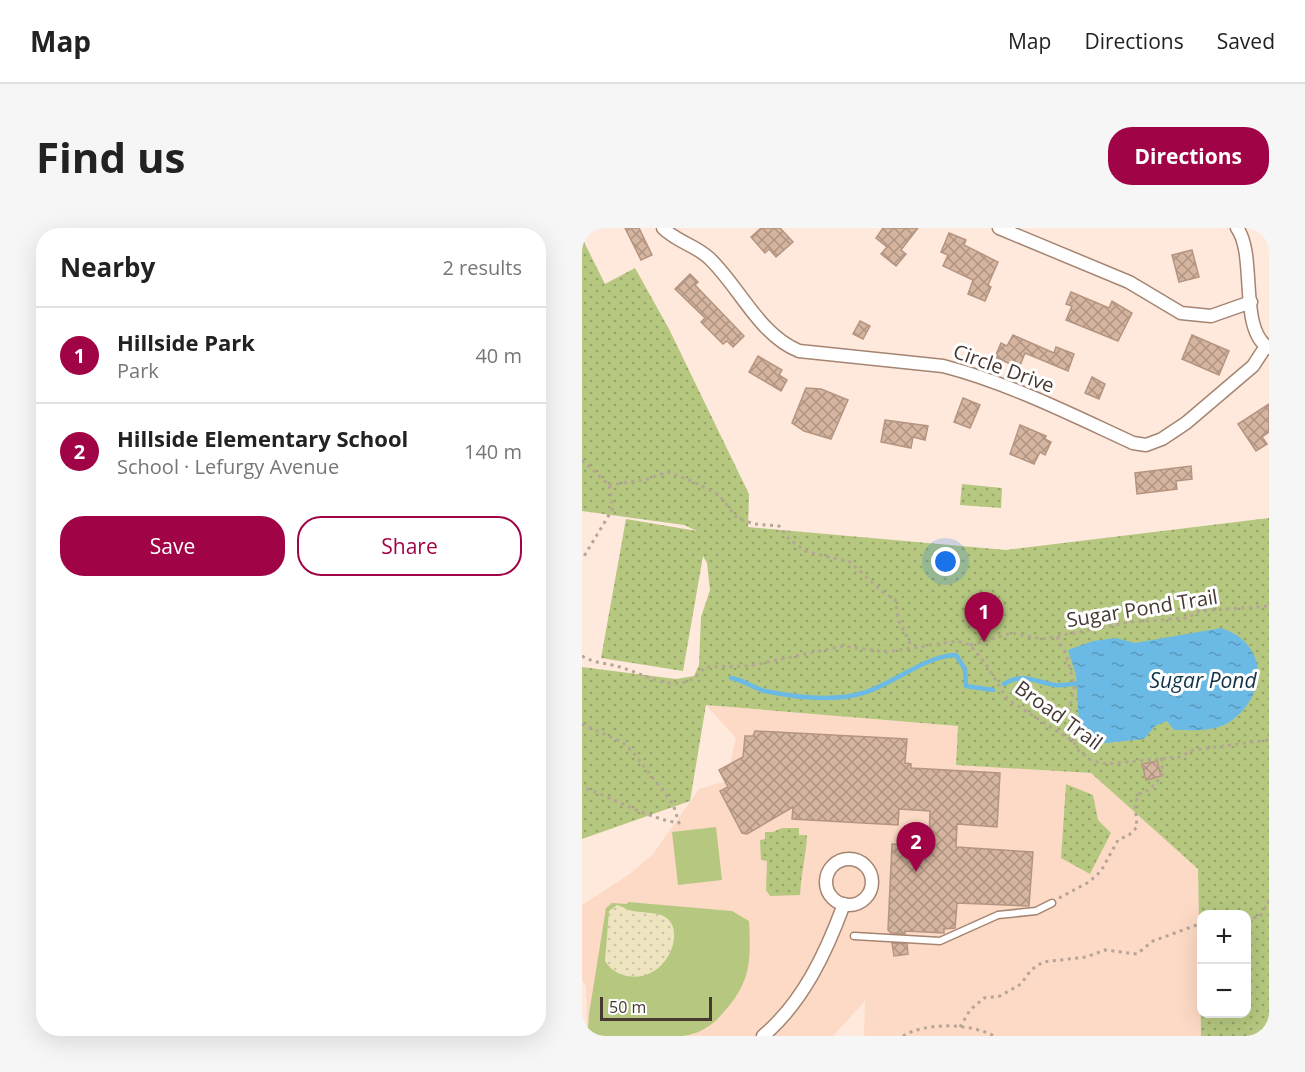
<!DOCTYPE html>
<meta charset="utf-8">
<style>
body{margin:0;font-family:"Open Sans",sans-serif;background:#f6f6f6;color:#222}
.controls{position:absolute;right:18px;bottom:18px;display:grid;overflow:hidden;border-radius:12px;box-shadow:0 6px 24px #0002}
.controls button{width:54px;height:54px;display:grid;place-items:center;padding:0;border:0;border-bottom:2px solid #e0e0e0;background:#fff;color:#222;font:30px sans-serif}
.scale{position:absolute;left:18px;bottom:15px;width:112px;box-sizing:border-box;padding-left:6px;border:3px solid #473931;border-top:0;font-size:16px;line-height:21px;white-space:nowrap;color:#473931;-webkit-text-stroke:4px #fff;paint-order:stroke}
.you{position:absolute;left:364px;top:334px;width:21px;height:21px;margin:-15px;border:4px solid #fff;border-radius:50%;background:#1a73e8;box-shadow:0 0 0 9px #1a73e833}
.badge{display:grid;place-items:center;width:39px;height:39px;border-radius:50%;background:#a00446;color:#fff;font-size:20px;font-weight:700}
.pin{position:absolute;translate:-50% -50px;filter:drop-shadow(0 2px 3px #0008)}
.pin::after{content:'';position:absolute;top:32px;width:21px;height:18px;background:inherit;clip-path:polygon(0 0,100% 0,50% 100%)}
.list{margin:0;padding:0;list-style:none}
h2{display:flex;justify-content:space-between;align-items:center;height:78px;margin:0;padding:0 24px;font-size:26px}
h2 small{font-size:20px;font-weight:400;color:#767676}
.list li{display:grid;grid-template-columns:39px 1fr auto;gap:18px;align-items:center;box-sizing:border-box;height:96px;padding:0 24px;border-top:2px solid #e0e0e0}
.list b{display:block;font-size:22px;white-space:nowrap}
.list p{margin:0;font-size:20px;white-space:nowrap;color:#767676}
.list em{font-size:20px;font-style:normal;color:#767676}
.actions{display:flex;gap:12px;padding:18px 24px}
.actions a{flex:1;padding:14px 0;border:2px solid #a00446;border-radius:24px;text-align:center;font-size:21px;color:#a00446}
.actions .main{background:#a00446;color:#fff}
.map{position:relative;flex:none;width:687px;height:808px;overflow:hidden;border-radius:24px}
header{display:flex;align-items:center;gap:36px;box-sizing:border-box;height:84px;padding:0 30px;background:#fff;border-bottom:2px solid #e0e0e0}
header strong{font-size:28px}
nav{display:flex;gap:33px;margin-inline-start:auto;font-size:21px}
.intro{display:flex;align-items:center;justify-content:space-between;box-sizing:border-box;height:144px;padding:0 36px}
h1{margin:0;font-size:42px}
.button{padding:15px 27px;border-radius:24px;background:#a00446;color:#fff;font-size:21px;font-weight:700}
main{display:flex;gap:36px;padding:0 36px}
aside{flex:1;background:#fff;border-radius:24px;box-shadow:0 6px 24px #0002}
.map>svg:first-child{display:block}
.built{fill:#fcdac6}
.grass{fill:#b6c880}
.sand{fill:url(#sand-dots)}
.park{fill:url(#park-dots);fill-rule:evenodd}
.water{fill:url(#water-ripples)}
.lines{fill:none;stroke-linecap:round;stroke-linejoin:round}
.stream{stroke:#6bbae5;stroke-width:4.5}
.building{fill:url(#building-cross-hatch);stroke:#b59581;stroke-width:1.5}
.service-casing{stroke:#a58572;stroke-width:9}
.minor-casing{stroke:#a58572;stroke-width:15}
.path{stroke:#b6a499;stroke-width:3;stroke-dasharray:3 4.5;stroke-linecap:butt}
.service{stroke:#fff;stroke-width:6}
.minor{stroke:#fff;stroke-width:12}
.labels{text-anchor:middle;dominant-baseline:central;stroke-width:6;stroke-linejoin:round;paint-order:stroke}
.street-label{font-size:20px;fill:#473931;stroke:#fff}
.water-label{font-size:21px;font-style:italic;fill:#113547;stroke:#fff}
</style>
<header>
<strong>Map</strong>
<nav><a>Map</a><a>Directions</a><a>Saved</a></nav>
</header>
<div class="intro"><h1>Find us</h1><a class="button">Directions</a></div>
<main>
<aside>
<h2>Nearby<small>2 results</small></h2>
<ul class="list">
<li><span class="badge">1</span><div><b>Hillside Park</b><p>Park</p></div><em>40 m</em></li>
<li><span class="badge">2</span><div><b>Hillside Elementary School</b><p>School · Lefurgy Avenue</p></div><em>140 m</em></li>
</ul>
<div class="actions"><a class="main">Save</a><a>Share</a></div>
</aside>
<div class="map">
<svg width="687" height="808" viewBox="0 0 687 808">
<defs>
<pattern id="sand-dots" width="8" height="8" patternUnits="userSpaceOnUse" patternTransform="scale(1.5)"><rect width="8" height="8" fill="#eee4bf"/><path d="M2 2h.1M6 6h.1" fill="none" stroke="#cdc4a5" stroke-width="1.8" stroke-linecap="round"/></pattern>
<pattern id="park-dots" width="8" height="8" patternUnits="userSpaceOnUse" patternTransform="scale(1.5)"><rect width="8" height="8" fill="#b6c880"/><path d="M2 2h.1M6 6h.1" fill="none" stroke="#96a369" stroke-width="1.8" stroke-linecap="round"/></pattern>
<pattern id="water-ripples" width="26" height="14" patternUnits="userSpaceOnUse" patternTransform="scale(1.5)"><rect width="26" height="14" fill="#6bbae5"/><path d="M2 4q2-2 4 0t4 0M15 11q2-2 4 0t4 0" fill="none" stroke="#5a98ba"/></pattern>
<pattern id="building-cross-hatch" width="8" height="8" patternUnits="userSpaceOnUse" patternTransform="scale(1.5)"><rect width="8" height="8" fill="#d5b59f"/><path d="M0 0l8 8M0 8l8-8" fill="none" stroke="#af9482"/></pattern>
</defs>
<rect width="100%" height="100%" fill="#fee9dc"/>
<path class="built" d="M124,477L377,498L456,542L509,545L616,641L619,808H282L283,773L251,808H8L5,803L4,758L0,753V677L48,646L71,626L117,561L144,553L154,510Z"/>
<g class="grass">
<path d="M134,599L140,652L96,657L90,604Z"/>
<path d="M46,674L150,683L167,693C169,734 169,755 140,786C130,798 117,806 101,808C71,808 39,808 9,808L6,800L7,786L24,680L30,675L45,676Z"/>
</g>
<path class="sand" d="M35,677C42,679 45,682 51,683C60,685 71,684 79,687C108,697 86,756 45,748C35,746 28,741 23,733L27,683Z"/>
<g class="park">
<path d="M0,10L23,56L53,40L87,101L167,266L166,299L424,322L687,290V808H619L616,641L509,545L374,537L376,498L124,477L108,573L0,611V439L94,451L112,448L117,437L119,389L128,362L125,335L121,328L101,443L19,430L44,291L115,303L102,297L0,283ZM620,686H664V786H620Z"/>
<path d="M380,256L420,260L419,280L378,277Z"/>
<path d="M484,556L511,567L516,592L529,605L508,646L479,630Z"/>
<path d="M200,600H217V607H225C224,628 219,646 218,667L188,668L184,662L185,633L179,632L178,612L183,611V604H191Z"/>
</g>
<path class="water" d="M639,400C687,415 687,469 646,495C630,504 610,502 592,502L585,493L573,498L562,511L504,517L498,513L494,447L486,422L511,413L534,410L553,415Z"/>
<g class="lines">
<g class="stream">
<path d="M149,450C162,452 171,460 183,463C212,469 252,474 281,465C312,456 342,428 374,427L383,441L384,458L411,462"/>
<path d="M422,456C441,444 453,454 473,457C482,458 490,456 498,455"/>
</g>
</g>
<g class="building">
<path d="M43,0H57L70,27L59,32Z"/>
<path d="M179,0H198L211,14L194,29L187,21L183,25L169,9Z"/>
<path d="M301,0H336L319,22L324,26L314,38L299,26L305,19L294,10Z"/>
<path d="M367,5L384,12L382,17L416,34L406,57L409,59L403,73L386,66L391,52L361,38L366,27L359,24Z"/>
<path d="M610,22L617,49L597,54L590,27Z"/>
<path d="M108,46L116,54L113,57L162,108L151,119L145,113L141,116L119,94L123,90L93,61Z"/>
<path d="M489,64L527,80L530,73L550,85L536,113L484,92L490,78L484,76Z"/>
<path d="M278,93L288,98L281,111L271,106Z"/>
<path d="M431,107L472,125L474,119L492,126L486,143L443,125L437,140L413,129L419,115L425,118Z"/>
<path d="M610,107L647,123L637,147L600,131Z"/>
<path d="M176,128L200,142L197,147L205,152L199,163L167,144Z"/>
<path d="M510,149L523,156L517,171L503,165Z"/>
<path d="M224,160L239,161L266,172L249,211L222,203L210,195Z"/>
<path d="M381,170L398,177L388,200L372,194Z"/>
<path d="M687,176V204L680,209L685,216L674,223L656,196Z"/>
<path d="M303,192L346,198L343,212L331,209L329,220L299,214Z"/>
<path d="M438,197L464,208L463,211L469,214L463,227L458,224L452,236L428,226Z"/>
<path d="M609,238L610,251L594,253L595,261L555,266L553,245Z"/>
<path d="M173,503L325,511L323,535L329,536V540L418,545L415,599L375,596L374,619L451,624L447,678L375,675L373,700L362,701V705L323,703V706L309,705L306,702L310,616L347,618L348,583L317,581L316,597L210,591L211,579L165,606L160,605L138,563L146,559L137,542L161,529L163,508H171Z"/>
<path d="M575,533L579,548L564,552L560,536Z"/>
<path d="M310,715L325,716L326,726L312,728Z"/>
</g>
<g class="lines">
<g class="service-casing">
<path id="service" d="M272,708L358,713L416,687L454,683L470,675"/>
</g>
<g class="minor-casing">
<g id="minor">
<path d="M81,0C95,14 113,17 127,30C157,58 177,107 217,123L361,138C427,155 490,187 551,215L564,217L580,211L604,195L671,138L684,118"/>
<path d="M417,0L547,54L599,85L629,88L669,74"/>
<path d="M655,0C675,27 656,102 687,120"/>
<circle cx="267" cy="654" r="23"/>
<path d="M181,808C221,774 244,725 262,676"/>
</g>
</g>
<g class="path">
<path d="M0,232L27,257L30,272V282L1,330"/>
<path d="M27,257L66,251L85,244L110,253L137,267L155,290L172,296L197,298L206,310L223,323L268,334L303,366L313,371L317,393L330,419"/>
<path d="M475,409L484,426L490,449L492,460L487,483L492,514"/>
<path d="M388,417L430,405L460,411L549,394L605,390L617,383L687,378"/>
<path d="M0,428C13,436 27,435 41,440C70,449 100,470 123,439L167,438L261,418L304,424L375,413L388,417L404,436L425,471L492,514L497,523L510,533L524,536L597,529L611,522L687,512"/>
<path d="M0,496L40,514L51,524L91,576L97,595C64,590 32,570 0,559"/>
<path d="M477,670L507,654L519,643L536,612L547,607L555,599L553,576L557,566L567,562L580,548V529"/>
<path d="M664,690L678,689L687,672"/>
<path d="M378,799L388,782L402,770L418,768L439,756L449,742L461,734L504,729L523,722L555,726L571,713L620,695"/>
<path d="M321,808C344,794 388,795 412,808"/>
</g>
<use href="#service" class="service"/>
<use href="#minor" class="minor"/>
</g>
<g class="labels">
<g class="street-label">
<text transform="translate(422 140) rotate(20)">Circle Drive</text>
<text transform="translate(560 380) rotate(-9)">Sugar Pond Trail</text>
<text transform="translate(477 487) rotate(36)">Broad Trail</text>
</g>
<g class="water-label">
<text x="621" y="452">Sugar Pond</text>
</g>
</g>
</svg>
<div class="controls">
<button>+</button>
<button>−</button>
</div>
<div class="scale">50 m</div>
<div class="you"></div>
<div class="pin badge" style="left:402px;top:414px">1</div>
<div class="pin badge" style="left:334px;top:644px">2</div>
</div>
</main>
